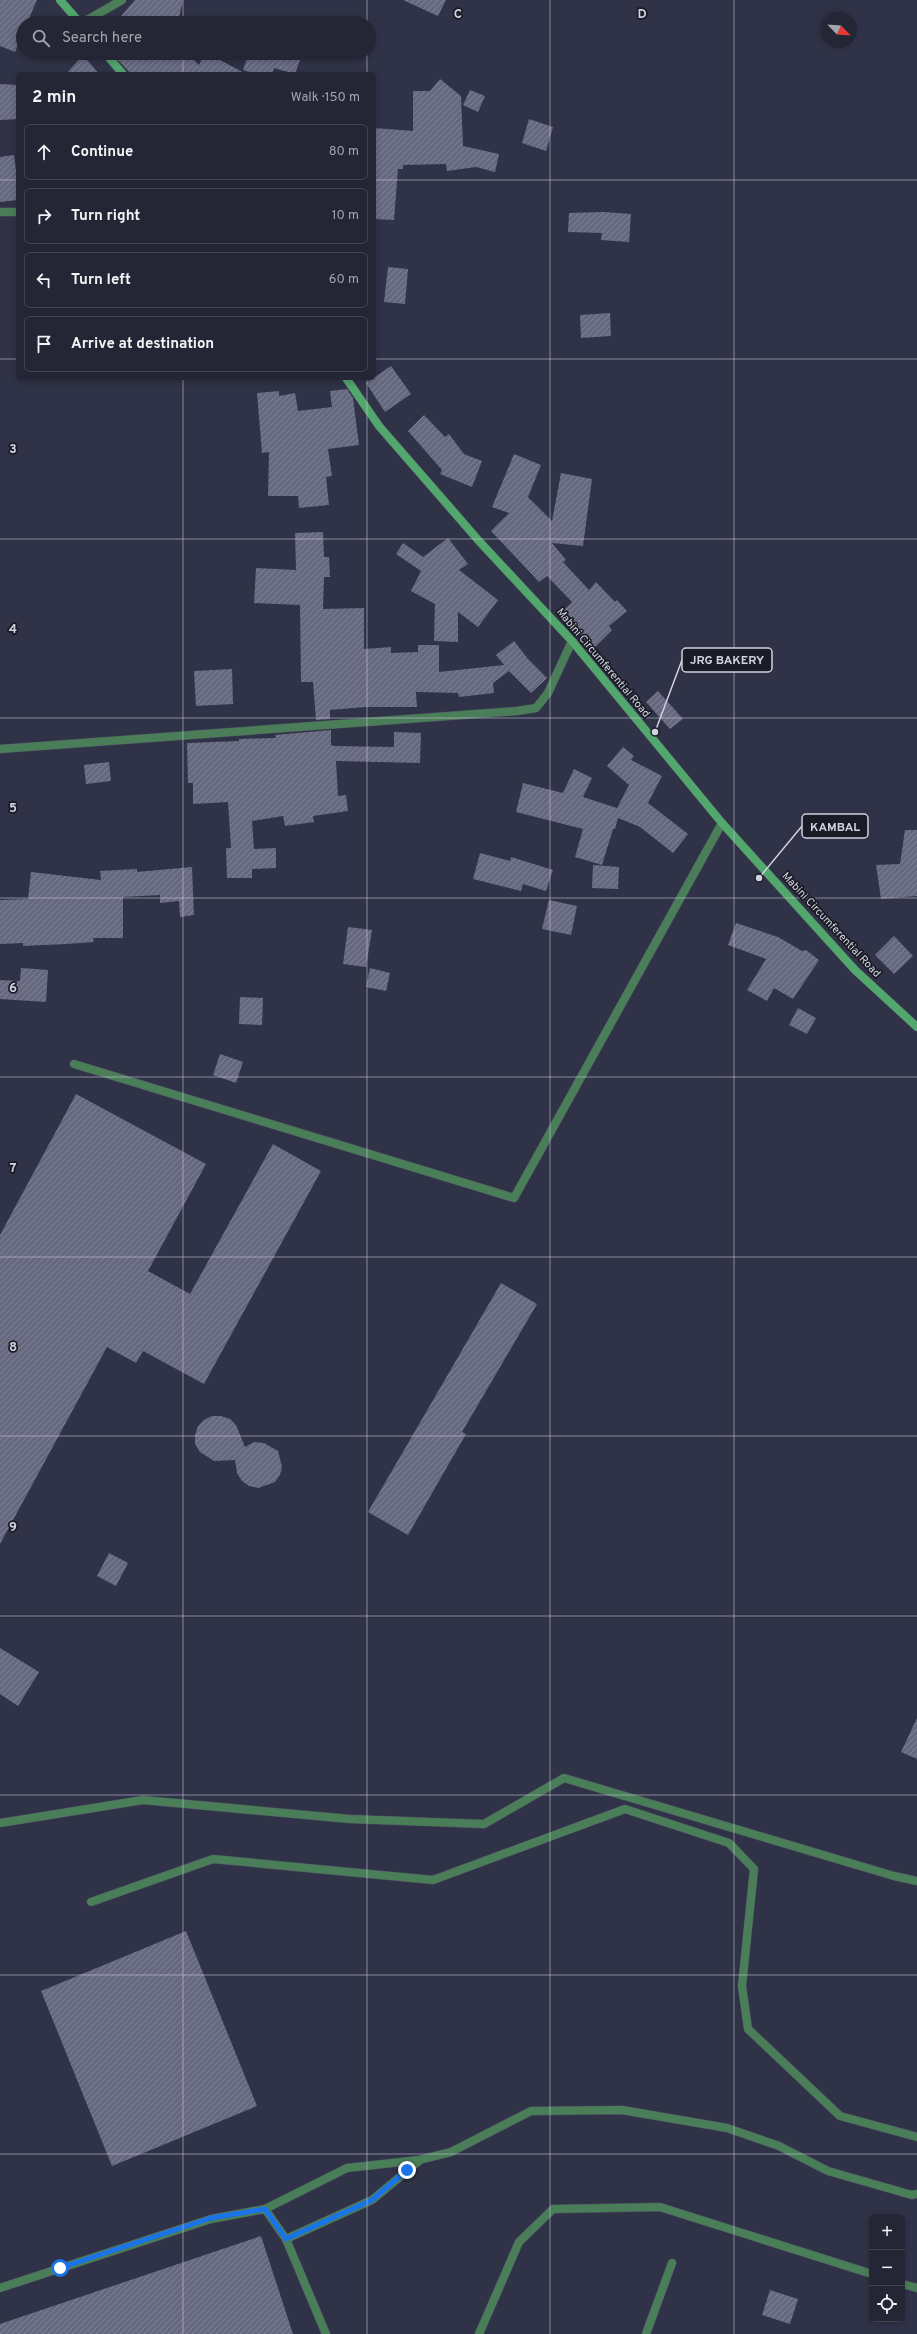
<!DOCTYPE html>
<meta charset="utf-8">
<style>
body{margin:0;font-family:Overpass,sans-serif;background:#303241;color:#f1f3f6}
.controls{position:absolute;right:12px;bottom:12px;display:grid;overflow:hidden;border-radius:6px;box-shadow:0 2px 6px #0003}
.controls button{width:36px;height:36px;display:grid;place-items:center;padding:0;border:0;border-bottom:1px solid #414350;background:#242635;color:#f1f3f6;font:20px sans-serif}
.compass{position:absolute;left:821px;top:12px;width:36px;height:36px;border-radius:50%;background:#242635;box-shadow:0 2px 6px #0003;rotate:115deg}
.stop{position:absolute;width:12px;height:12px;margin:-9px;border:3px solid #1a73e8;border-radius:50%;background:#fff}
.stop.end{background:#1a73e8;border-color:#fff;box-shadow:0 1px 4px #0008}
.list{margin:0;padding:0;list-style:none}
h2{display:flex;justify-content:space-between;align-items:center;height:52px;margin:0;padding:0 16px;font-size:17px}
h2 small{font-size:13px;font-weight:400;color:#a3a5ad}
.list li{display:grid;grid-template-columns:26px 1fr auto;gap:12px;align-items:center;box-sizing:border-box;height:56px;margin:0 8px 8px;padding:0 8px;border:1px solid #414350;border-radius:6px}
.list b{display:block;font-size:15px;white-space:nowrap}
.list em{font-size:13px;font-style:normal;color:#a3a5ad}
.icon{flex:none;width:22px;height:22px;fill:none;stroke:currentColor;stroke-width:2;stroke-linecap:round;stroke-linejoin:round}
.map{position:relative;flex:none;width:917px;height:2334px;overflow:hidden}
.search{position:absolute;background:#242635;box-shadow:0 2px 6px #0003;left:16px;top:16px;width:360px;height:44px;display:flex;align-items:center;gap:10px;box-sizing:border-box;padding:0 14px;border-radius:22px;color:#a3a5ad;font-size:15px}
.panel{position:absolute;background:#242635;box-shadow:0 2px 6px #0003;left:16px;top:72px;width:360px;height:308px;border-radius:6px}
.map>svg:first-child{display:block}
.building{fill:url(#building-hatch)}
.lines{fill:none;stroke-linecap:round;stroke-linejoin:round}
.lane-casing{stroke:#4d4f62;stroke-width:9}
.street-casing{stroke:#4d4f62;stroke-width:9}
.secondary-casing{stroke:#4d4f62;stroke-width:9}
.lane{stroke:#4a7e59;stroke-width:8}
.street{stroke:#4a7e59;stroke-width:8}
.secondary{stroke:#51a76c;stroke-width:8}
.route{stroke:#1a73e8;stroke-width:5}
.grid{fill:none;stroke:#d0d2df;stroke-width:1;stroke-opacity:0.55}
.labels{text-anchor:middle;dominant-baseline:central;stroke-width:3.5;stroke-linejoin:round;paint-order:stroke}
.street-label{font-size:11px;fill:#d0d2df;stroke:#1a1b24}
.grid-label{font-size:13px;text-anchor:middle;font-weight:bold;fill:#d0d2df;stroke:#1a1b24;stroke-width:3.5;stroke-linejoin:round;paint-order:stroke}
.leader{fill:none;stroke:#d0d2df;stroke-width:1.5}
.callout-dot{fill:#d0d2df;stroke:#1a1b24;stroke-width:1.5}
.callout{fill:#1a1b24;stroke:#d0d2df;stroke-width:1.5}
.callout-label{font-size:12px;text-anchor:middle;font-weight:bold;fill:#d0d2df}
</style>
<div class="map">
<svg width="917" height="2334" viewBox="0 0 917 2334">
<defs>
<pattern id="building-hatch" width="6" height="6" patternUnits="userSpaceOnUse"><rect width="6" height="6" fill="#65687f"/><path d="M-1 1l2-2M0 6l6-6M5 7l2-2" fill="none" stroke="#818497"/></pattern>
</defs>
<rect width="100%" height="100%" fill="#303247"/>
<g class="building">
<path d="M0,0H37L27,23H23V32L15,52L0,46Z"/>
<path d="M135,0H183L178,22L155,17V23H115Z"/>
<path d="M403,0H446L438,16Z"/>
<path d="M126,53H187L199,65L205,53H207L246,74H131L118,60Z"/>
<path d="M239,53H280L300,60L295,74L274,68L272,74H255L243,70L247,58L239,55Z"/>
<path d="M83,55L99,74H66Z"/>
<path d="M440,79L461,96L463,146L499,154L495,172L476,167L447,171L446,164L403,165V169H398L394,220L374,219V128L413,131V91H430Z"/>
<path d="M0,84L18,85V119L0,120Z"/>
<path d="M470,90L485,96L478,112L463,105Z"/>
<path d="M529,119L553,127L546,151L522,143Z"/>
<path d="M14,155L16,170L18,168V200L0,202V157Z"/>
<path d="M603,212L631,214L629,242L601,240L602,233L568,232L569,213Z"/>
<path d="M388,267L408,269L405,304L384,302Z"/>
<path d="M610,313L611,336L581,338L580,315Z"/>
<path d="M391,366L411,394L385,412L366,383Z"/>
<path d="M347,389L353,398L359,445L328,449L332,476L326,477L329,505L299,508L298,496H268L269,452L262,453L257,393L279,391V396L295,393L298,411L332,407L330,391Z"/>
<path d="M424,415L445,437L449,434L464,454L482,461L472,487L440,474L442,470L408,431Z"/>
<path d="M514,454L541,465L528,497L552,521L561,473L592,479L583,546L552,543L566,560L563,562L589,590L596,582L615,602L617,600L627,611L609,626L612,630L593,649L561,613L572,602L547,576L539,582L491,531L509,513L492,507Z"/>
<path d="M323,532L324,557H329L330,577H324L323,609L364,608V649L391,647V653L418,652V645H439V672L504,665L496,655L514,641L528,659L547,678L531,693L509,671L493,683L494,693L459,697L458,693L416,692L417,707H365L330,710V719L316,720L313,682H301L300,605L254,603L256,568L296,570L295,533Z"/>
<path d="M448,538L468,564L459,570L498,600L478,627L458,612V642L434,641L435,604L411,591L421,571L396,554L403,543L423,557Z"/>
<path d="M232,669L233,704L196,706L194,671Z"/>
<path d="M658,691L683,719L670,729L646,702Z"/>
<path d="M331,730V745L334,746L394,747V732L421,733L420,763L336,761L338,796L346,795L348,811L313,816L314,822L285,826L283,816L252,821L254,849L276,848V868L252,869V878H227L226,848H231L228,802L193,804V783H188L187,743L239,741V739L276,738L275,735Z"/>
<path d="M623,747L634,756L631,760L662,776L648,803L688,834L673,853L640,827L618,818L615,829H613L602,865L575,857L583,829L516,812L523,783L563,793L574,769L592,778L583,797L617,808L629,785L607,766Z"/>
<path d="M109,762L111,781L86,784L84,765Z"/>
<path d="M905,830H917V896L881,899L876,865L900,864Z"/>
<path d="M480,853L510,861L511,857L553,870L546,891L523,884L521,891L473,879Z"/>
<path d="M593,865L619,867L618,889L592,888Z"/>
<path d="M192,867L194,915L180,917L179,901L160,903V895L123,897V938H93L94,942L66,944L23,946V943L0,944V900L28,899L31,872L101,880L100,871L137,869V872Z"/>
<path d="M549,900L577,906L571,935L542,929Z"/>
<path d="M736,923L778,937L802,951L806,950L819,960L793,999L774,988L767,1001L747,990L766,959L728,945Z"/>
<path d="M348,927L372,930L366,967L343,964Z"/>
<path d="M894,936L913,956L894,974L875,955Z"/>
<path d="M21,968L48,970L46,1002L0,999V980L20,981Z"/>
<path d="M370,968L390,973L386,991L366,987Z"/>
<path d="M240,997L263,998L262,1025L239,1024Z"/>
<path d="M798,1008L816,1018L807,1034L789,1025Z"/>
<path d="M220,1054L243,1062L236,1083L213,1075Z"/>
<path d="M76,1094L206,1164L148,1271L190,1294L273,1144L321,1171L204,1384L143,1351L136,1363L107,1347L0,1544V1235Z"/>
<path d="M501,1283L537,1304L462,1432L466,1434L408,1535L368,1512Z"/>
<path d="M212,1416H221L230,1419L236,1425L245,1447L254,1442L264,1443L278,1451L282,1467L280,1475L275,1482L258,1488L249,1486L242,1481L237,1473L235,1460L214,1461L200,1452L195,1444V1435L198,1426L204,1420Z"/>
<path d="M109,1553L128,1563L116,1586L97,1576Z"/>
<path d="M0,1648L39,1672L18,1706L0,1694Z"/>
<path d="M917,1718V1759L901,1752Z"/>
<path d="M186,1931L257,2106L112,2166L41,1991Z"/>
<path d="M261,2236L293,2334H0V2324Z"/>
<path d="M770,2290L798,2299L790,2324L762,2315Z"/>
</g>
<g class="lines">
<g class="lane-casing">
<g id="lane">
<path d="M74,1064L514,1198L722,823"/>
<path d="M0,1823L143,1800L350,1819L484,1824L564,1778L894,1876L917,1881"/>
<path d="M91,1902L213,1859L433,1880L625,1809L729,1843L754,1869L742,1986L748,2029L840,2116L917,2137"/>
<path d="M265,2209L286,2239L326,2334"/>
<path d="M286,2239L372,2200L419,2161"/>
<path d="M902,2284L917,2288"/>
<path d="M0,2288L211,2219L265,2209L347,2168L419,2160L451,2152L531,2111L622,2110L727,2128L779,2146L828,2171L912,2195L917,2194"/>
<path d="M479,2334L519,2242L553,2209L660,2207L872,2274"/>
<path d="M646,2334L672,2263"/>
</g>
</g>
<g class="street-casing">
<g id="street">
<path d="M82,23L122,0"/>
<path d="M0,212H18"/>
<path d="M0,749L517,711L536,708L548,693L572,641"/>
</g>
</g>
<g class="secondary-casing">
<g id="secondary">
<path d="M60,0L80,23"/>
<path d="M105,53L123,74"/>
<path d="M346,378L379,426L479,541L572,641L722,823L855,970L917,1027"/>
</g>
</g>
<use href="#lane" class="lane"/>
<use href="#street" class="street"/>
<use href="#secondary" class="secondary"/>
</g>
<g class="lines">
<path class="route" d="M60,2268L211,2218L265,2209L286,2239L372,2200L407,2170"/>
</g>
<path class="grid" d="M183,0V23M367,0V23M550,0V2334M734,0V2334M183,53V74M367,53V74M0,180H18M374,180H917M0,359H18M374,359H917M183,378V2334M367,378V2334M0,539H917M0,718H917M0,898H917M0,1077H917M0,1257H917M0,1436H917M0,1616H917M0,1795H917M0,1975H917M0,2154H917"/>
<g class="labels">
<g class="street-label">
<text transform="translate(603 663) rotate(50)">Mabini Circumferential Road</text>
<text transform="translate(831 925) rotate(47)">Mabini Circumferential Road</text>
</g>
</g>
<g class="grid-label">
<text x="458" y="18">C</text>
<text x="642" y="18">D</text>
<text x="13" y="453">3</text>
<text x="13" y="633">4</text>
<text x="13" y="812">5</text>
<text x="13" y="992">6</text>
<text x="13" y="1172">7</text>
<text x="13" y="1351">8</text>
<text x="13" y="1531">9</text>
</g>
<path class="leader" d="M655 732L682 660M759 878L802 826"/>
<g class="callout-dot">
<circle cx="655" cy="732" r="4"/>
<circle cx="759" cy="878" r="4"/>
</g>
<g class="callout">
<rect x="682" y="648" width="90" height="24" rx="4"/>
<rect x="802" y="814" width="66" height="24" rx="4"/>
</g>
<g class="callout-label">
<text x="727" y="664">JRG BAKERY</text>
<text x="835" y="831">KAMBAL</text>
</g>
</svg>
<div class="controls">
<button>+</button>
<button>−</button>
<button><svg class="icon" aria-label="locate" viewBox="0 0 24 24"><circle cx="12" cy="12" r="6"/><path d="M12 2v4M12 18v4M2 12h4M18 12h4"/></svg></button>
</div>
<svg class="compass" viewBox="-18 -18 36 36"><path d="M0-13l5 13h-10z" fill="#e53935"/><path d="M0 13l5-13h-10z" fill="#a3a5ad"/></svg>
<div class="stop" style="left:60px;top:2268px"></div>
<div class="stop end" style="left:407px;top:2170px"></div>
<div class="search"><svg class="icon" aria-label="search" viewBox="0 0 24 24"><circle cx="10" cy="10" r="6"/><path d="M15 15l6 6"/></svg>Search here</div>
<section class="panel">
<h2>2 min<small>Walk · 150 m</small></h2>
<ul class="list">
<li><svg class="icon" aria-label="ahead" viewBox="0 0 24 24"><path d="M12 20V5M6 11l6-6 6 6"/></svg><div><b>Continue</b></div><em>80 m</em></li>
<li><svg class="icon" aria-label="right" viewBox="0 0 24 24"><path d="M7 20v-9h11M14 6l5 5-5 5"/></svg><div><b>Turn right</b></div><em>10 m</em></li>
<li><svg class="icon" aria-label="left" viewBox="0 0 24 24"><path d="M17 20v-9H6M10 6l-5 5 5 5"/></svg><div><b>Turn left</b></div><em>60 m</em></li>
<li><svg class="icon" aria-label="arrive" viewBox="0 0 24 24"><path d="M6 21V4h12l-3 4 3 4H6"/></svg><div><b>Arrive at destination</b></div></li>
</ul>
</section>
</div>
